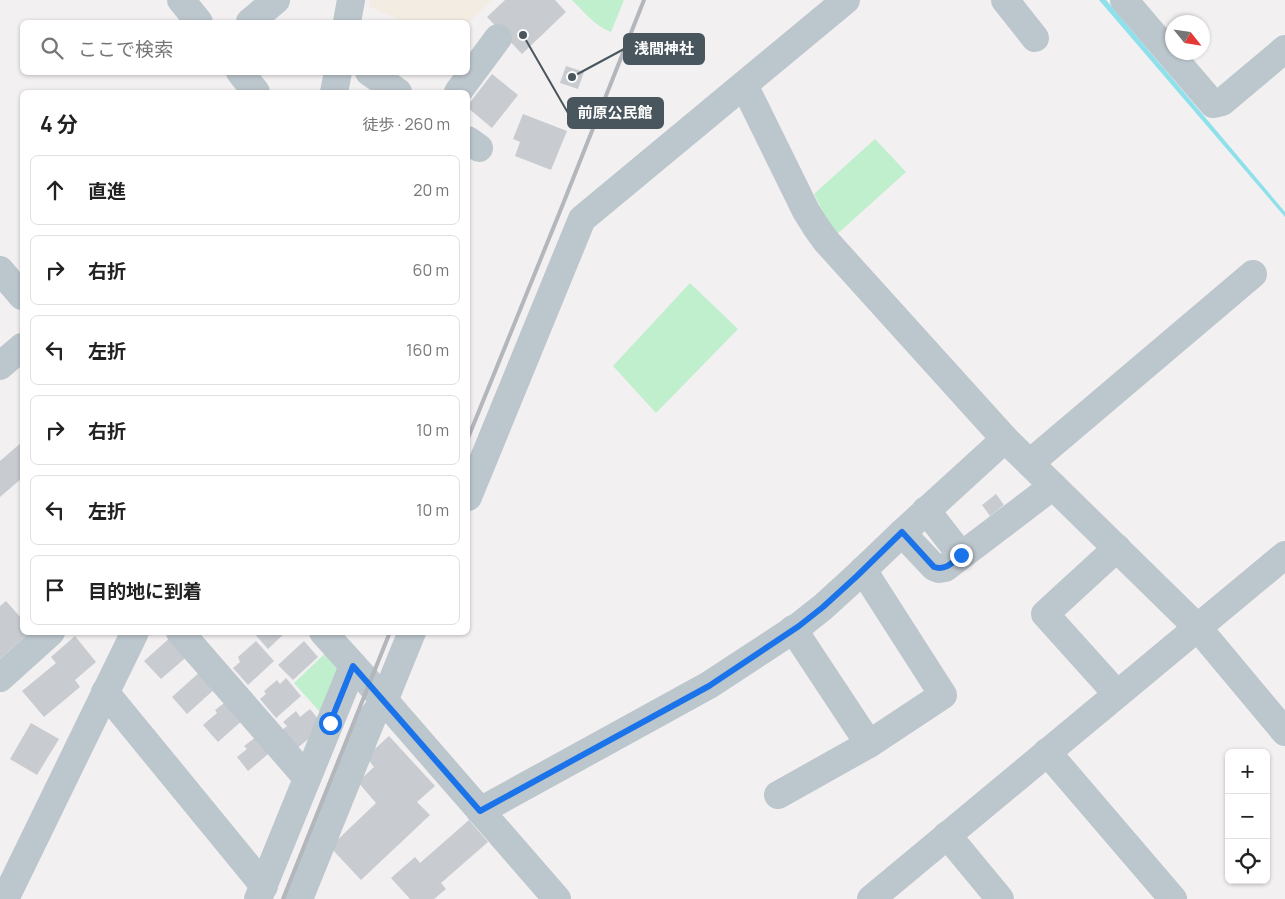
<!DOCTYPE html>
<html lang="ja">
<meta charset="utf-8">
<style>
body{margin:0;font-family:Manrope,"Noto Sans JP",sans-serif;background:#f6f6f6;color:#222}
.controls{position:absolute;right:15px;bottom:15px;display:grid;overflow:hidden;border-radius:8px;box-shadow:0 1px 4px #0004}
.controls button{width:45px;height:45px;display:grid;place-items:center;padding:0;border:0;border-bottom:1px solid #e0e0e0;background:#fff;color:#222;font:25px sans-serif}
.compass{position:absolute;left:1165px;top:15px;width:45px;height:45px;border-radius:50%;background:#fff;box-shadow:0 1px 4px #0004;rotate:120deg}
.stop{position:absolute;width:15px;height:15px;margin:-11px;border:4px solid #1a73e8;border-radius:50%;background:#fff}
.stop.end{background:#1a73e8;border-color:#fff;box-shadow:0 1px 5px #0008}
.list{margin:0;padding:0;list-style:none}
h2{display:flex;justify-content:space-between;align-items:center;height:65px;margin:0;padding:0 20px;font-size:21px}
h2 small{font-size:16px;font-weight:400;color:#767676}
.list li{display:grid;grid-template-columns:32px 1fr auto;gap:15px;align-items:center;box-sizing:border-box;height:70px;margin:0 10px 10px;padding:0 10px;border:1px solid #e0e0e0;border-radius:8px}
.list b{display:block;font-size:19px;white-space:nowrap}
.list em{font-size:16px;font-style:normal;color:#767676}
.icon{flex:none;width:28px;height:28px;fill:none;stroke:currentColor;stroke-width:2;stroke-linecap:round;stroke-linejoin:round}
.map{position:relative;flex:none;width:1285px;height:899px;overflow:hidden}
.search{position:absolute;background:#fff;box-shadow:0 1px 4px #0004;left:20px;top:20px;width:450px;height:55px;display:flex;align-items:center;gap:12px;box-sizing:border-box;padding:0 18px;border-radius:8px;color:#767676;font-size:19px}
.panel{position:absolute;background:#fff;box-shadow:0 1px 4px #0004;left:20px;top:90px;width:450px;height:545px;border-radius:8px}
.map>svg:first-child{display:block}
.green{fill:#c0efce}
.sand{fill:#f3ece2}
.water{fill:#8ee0eb}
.building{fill:#c8cbd0}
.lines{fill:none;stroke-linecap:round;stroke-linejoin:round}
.minor{stroke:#bcc6cd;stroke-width:28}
.rail{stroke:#b3b6bb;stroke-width:4}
.route{stroke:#1a73e8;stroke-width:6}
.leader{fill:none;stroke:#49565e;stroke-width:2}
.callout-dot{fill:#49565e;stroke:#fff;stroke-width:2}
.callout{fill:#49565e;stroke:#49565e;stroke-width:2}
.callout-label{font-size:15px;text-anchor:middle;font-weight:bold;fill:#fff}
</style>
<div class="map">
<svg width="1285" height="899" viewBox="0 0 1285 899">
<rect width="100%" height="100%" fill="#f3f0f1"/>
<g class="green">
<path d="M572,0H624L611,32C594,25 585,13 572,0Z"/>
<path d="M875,139L906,172L835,236L814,194Z"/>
<path d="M690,283L738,329L656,413L613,366Z"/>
<path d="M334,645L353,666L330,723L294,683Z"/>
</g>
<path class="sand" d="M370,0H491L468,24V22H406L369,7Z"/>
<path class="water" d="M1099,0H1106L1285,212V217Z"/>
<g class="building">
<path d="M505,0H555L566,12L522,54L487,17Z"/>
<path d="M566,66L584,72L578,89L560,83Z"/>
<path d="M492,74L518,95L492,128L468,108V105Z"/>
<path d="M523,114L567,131L551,170L515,156L520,142L513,139Z"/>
<path d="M22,442V478L0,497V461Z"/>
<path d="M996,494L1004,505L990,516L982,505Z"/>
<path d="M6,601L22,619V632H30L0,659V606Z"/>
<path d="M253,632H286L268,649Z"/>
<path d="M173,635L190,654L161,679L144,661Z"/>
<path d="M75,636L96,662L75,680L80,687L44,717L22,691L56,663L51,657Z"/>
<path d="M256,641L274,661L248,685L233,668L240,662L238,657Z"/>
<path d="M304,641L318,657L293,680L278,665Z"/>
<path d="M202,670L217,687L187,714L172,697Z"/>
<path d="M286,678L301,696L276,718L260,699L266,694L264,691L277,680L280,684Z"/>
<path d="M228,700L244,719L218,742L203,725L217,713L215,710Z"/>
<path d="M310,709L324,726L295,750L280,732L287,726L283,722L296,711L300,717Z"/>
<path d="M31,723L59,739L37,775L10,759Z"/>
<path d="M260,734L273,750L248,771L237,757L247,749L244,746Z"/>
<path d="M389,736L435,786L417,802L430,815L361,880L330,847L376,803L358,782L374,767L366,757Z"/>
<path d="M469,820L488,842L441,883L446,889L434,899H410L391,878L415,857L420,863Z"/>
</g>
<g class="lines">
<g class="minor">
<path d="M181,0L199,22"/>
<path d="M1005,0L1035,38"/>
<path d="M1124,0L1213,104L1222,102L1285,49"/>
<path d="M250,22L276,0"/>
<path d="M347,22L351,0"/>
<path d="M240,72L256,92"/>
<path d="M369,72L398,92"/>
<path d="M744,85L806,211L816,227L826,241L1005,439L1198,628L1285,732"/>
<path d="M334,92L338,72"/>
<path d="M458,92L498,38"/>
<path d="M468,140L479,148"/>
<path d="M0,270L22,296"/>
<path d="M0,366L22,347"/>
<path d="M1030,463L1253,274"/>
<path d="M468,497L582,219L846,0"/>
<path d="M926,510L961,555"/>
<path d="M902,533L934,567L939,569L945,568L1053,486"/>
<path d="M1117,548L1045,614L1117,694"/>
<path d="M793,629L869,744"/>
<path d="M180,632L307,778"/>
<path d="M323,632L370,684L557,899"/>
<path d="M0,678L51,632"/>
<path d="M105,692L264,886"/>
<path d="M1047,752L1173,899"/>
<path d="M778,795L869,744L943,695L863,570"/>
<path d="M480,811L709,685L799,626L823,607L857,576L902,533L1005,439"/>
<path d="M947,835L1000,899"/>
<path d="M5,899L135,632"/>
<path d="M258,899L353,666"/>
<path d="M299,899L373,716L384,701L412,632"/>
<path d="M871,899L1285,555"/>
</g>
<g class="rail">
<path d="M468,438L561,209L644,0"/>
<path d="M283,899L390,632"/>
</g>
</g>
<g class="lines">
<path class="route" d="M330,723L353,666L480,811L709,686L799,626L823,607L857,576L902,532L934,567C946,571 953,562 961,555"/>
</g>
<path class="leader" d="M572 77L624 49M523 35L568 113"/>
<g class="callout-dot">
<circle cx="572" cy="77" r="5"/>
<circle cx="523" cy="35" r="5"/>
</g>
<g class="callout">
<rect x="624" y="34" width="80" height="30" rx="5"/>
<rect x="568" y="98" width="95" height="30" rx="5"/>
</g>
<g class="callout-label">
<text x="664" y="54">浅間神社</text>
<text x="615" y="118">前原公民館</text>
</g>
</svg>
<div class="controls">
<button>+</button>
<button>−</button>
<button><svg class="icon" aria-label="locate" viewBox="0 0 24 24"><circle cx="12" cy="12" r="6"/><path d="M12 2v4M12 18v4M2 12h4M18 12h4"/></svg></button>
</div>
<svg class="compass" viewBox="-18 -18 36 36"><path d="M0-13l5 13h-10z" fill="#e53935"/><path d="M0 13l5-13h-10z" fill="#767676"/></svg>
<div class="stop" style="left:330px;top:723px"></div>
<div class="stop end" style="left:961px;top:555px"></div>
<div class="search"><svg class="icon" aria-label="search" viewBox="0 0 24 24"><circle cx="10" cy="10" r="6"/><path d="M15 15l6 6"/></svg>ここで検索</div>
<section class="panel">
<h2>4 分<small>徒歩 · 260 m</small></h2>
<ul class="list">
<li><svg class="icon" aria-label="ahead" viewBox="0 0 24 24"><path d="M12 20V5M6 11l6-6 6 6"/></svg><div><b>直進</b></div><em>20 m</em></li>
<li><svg class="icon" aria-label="right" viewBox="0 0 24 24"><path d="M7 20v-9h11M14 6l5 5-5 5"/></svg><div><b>右折</b></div><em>60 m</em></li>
<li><svg class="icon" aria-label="left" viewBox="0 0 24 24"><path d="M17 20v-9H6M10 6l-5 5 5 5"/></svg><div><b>左折</b></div><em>160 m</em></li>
<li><svg class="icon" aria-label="right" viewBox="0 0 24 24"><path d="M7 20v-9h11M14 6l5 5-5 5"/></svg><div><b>右折</b></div><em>10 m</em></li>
<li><svg class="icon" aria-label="left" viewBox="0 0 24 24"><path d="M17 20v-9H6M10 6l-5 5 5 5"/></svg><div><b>左折</b></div><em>10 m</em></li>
<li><svg class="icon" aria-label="arrive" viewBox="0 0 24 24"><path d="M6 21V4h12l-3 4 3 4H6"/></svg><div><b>目的地に到着</b></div></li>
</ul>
</section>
</div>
